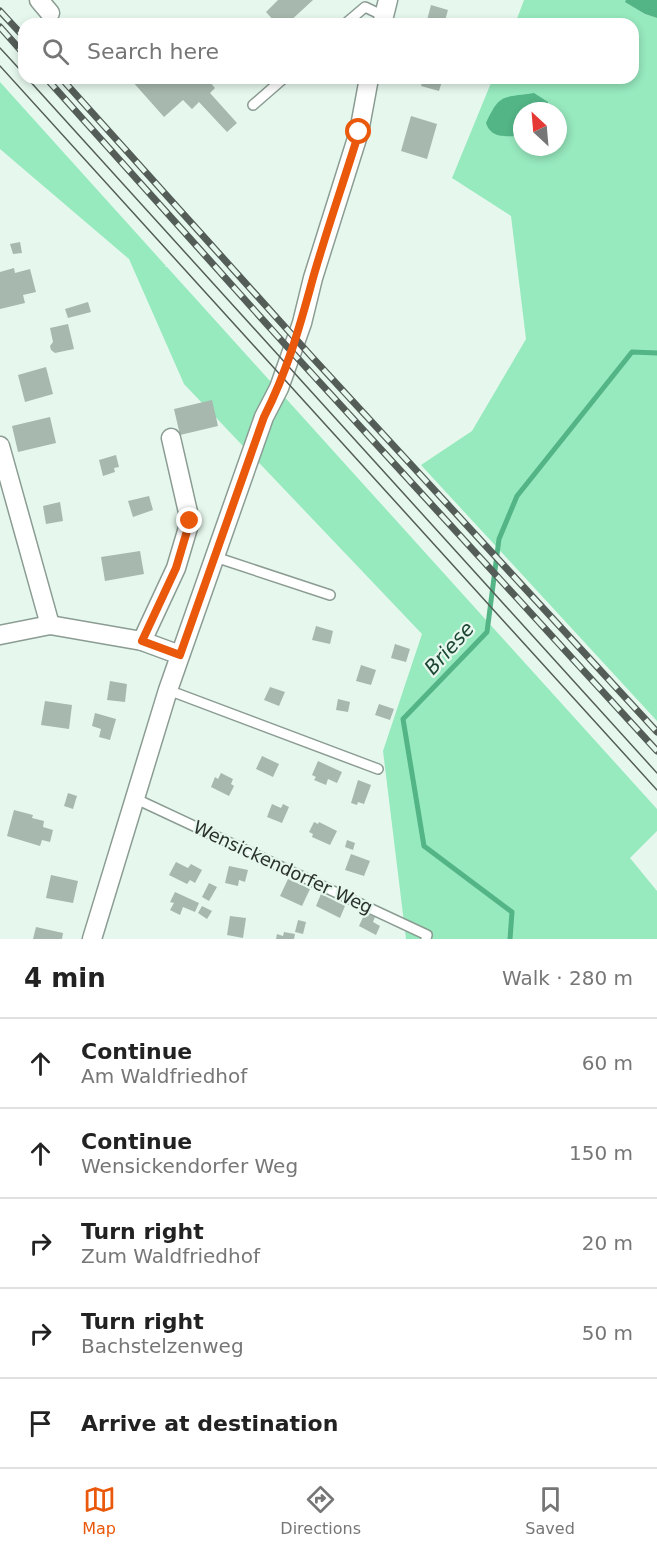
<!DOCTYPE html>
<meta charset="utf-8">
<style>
body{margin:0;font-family:"DejaVu Sans",sans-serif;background:#f2f2f2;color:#222}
.compass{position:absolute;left:513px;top:102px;width:54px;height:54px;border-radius:50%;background:#fff;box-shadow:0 3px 9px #0003;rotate:334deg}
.stop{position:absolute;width:18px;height:18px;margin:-14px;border:4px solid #ea580c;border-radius:50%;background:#fff}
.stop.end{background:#ea580c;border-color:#fff;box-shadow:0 2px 6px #0008}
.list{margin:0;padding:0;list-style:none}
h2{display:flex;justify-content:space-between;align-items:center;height:78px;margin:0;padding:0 24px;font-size:26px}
h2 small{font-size:20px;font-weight:400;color:#767676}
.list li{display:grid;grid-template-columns:39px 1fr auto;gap:18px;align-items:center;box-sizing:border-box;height:90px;padding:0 24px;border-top:2px solid #e0e0e0}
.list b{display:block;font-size:22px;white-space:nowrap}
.list p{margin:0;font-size:20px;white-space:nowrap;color:#767676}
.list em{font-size:20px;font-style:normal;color:#767676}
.icon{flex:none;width:33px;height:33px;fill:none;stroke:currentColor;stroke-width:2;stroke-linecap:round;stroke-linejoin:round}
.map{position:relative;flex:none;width:657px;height:939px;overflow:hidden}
.search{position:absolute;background:#fff;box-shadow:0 3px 9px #0003;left:18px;right:18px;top:18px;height:66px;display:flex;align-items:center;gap:15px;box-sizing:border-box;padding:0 21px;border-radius:18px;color:#767676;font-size:22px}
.sheet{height:528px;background:#fff}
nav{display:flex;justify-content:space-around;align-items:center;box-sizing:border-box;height:84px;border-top:2px solid #e0e0e0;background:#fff;font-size:16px;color:#767676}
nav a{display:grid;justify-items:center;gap:3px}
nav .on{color:#ea580c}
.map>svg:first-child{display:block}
.green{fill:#97e9be;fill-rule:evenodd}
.water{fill:#53b486}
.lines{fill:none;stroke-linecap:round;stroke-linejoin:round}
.stream{stroke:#53b486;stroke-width:5}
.building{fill:#a7b8ae}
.lane-casing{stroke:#8b9c92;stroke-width:12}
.street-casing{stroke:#8b9c92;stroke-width:21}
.lane{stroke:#fff;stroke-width:9}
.street{stroke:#fff;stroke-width:18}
.tram{stroke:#545d58;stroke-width:1.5}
.rail-casing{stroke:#545d58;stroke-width:7}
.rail{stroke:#e6f8ee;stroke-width:4.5;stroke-dasharray:14;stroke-linecap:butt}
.route{stroke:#ea580c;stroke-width:8}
.labels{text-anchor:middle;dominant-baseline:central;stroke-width:4.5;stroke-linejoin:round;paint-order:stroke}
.street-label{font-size:18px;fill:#2a312d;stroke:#e6f8ee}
.water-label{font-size:20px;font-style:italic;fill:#1c4532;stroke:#e6f8ee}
</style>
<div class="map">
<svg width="657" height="939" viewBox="0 0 657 939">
<rect width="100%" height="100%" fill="#e6f8ee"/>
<g class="green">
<path d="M524,0H626V2L645,14L657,18V721L421,465L472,431L526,339L511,216L452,178L493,78H633V24H515ZM522,111H558V147H522Z"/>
<path d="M0,82L166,266H164L167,267L657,809V831L630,858L657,891V939H406L383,751L422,634L184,384L129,259L0,149Z"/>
</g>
<g class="water">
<path d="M626,0H657V18L645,14L625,2Z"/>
<path d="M534,93L548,102V111H522V137C506,135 492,140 486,123C500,93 502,98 534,93Z"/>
</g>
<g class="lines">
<path class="stream" d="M510,939L512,912L424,846L403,719L487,632L499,539L517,496L632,352L657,353"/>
</g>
<g class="building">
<path d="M278,0H313L287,24H277L266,12Z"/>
<path d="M431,5L448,10L444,24H426Z"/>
<path d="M136,78H206L215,88L210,93L237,123L227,132L199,102L192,109L183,100L164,117L132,81Z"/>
<path d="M423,78H443L439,91L421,86Z"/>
<path d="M411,116L437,124L427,159L401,151Z"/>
<path d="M20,242L22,253L13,254L10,244Z"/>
<path d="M14,268L15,273L30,269L36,292L23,295L25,303L0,309V272Z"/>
<path d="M88,302L91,312L68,318L65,309Z"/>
<path d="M68,324L74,349L55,353L51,350L50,346L53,342L50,328Z"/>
<path d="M46,367L53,394L25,402L18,375Z"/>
<path d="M212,400L218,426L180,435L174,409Z"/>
<path d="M50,417L56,443L18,452L12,426Z"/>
<path d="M116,455L119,467L114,468L115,472L103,476L99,460Z"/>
<path d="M149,496L153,510L133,517L128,501Z"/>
<path d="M60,502L63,521L46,524L43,506Z"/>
<path d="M140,551L144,574L105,581L101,557Z"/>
<path d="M316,626L333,631L330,644L312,640Z"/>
<path d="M395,644L410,649L406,662L391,658Z"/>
<path d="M361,665L376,670L371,685L356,681Z"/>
<path d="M110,681L127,684L125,702L107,700Z"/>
<path d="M270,687L285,692L279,706L264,700Z"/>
<path d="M338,699L350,702L348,712L336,710Z"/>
<path d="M45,701L72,705L69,729L41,725Z"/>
<path d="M379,704L394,709L390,720L375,715Z"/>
<path d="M95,713L116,719L110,740L99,737L101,729L92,726Z"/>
<path d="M262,756L279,764L273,777L256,769Z"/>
<path d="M318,761L342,772L337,783L328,779L326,785L314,780L316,777L312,775Z"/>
<path d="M221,773L233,779L231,784L234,786L229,796L211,787L215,777L218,779Z"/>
<path d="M358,780L371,785L364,804L358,802L357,805L351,803Z"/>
<path d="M68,793L77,796L73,809L64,806Z"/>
<path d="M272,804L281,808L283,804L289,807L282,823L267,817Z"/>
<path d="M14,810L33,815L32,818L44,821L43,827L53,830L50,842L42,840L40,846L7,836Z"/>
<path d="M314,822L318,824L319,822L337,831L330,845L312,837L313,834L309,832Z"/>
<path d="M347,840L355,843L353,850L345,847Z"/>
<path d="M351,854L370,861L364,876L345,870Z"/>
<path d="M176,862L188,868L191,864L202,870L195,883L190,880L187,884L169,875Z"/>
<path d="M229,866L248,870L245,882L239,880L238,886L225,883Z"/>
<path d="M51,875L78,881L73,903L46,898Z"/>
<path d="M288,879L310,889L302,906L280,896Z"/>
<path d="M209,883L217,887L209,901L202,897Z"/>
<path d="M175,892L199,903L195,912L183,907L180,915L170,910L174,903L170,902Z"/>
<path d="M321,894L345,906L340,918L316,906Z"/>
<path d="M202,906L212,911L207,919L198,913Z"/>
<path d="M365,913L375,917L373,922L380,926L376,935L359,926Z"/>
<path d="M230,916L246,918L243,938L227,935Z"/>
<path d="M298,920L306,922L303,934L295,932Z"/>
<path d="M36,927L63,933L62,939H33Z"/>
<path d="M284,932L295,934L294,939H276L277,934L283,936Z"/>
</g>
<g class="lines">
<g class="lane-casing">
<g id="lane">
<path d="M345,24L365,7L384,16"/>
<path d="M253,105L284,78"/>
<path d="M215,557L330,595"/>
<path d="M168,690L378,769"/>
<path d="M134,798L427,935L426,939"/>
</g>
</g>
<g class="street-casing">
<g id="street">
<path d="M39,0L50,13"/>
<path d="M382,24L388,0"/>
<path d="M0,446L50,625"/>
<path d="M0,635L50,625L142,641L180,655"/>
<path d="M142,641L176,568L190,521L171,438"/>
<path d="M92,939L168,690L264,417L279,388L302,323L313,278L359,132L369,78"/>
</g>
</g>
<use href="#lane" class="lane"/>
<use href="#street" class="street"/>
<g class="tram">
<path d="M0,48L24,74"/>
<path d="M0,66L657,790"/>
<path d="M27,78L657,773"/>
</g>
<g class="rail-casing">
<g id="rail">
<path d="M0,11L24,37"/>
<path d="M0,27L24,54"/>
<path d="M46,78L281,340L657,751"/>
<path d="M61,78L312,357L657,732"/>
</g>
</g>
<use href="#rail" class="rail"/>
</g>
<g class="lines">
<path class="route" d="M190,521L176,568L142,641L180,655L264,417C287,372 300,326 313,278C327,229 344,181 359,132"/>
</g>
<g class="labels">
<g class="street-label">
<text transform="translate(283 867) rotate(25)">Wensickendorfer Weg</text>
</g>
<g class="water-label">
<text transform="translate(449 648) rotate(-48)">Briese</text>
</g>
</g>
</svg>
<svg class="compass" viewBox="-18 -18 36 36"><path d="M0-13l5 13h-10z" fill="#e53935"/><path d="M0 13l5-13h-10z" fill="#767676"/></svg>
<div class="stop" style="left:359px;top:132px"></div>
<div class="stop end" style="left:190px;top:521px"></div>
<div class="search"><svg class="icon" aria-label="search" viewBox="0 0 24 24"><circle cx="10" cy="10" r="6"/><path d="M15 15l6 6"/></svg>Search here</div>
</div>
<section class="sheet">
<h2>4 min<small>Walk · 280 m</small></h2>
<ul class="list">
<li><svg class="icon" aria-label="ahead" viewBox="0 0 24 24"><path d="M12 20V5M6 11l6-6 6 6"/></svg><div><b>Continue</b><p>Am Waldfriedhof</p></div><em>60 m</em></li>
<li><svg class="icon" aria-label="ahead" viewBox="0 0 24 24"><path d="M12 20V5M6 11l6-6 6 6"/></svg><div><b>Continue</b><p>Wensickendorfer Weg</p></div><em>150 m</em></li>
<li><svg class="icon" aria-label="right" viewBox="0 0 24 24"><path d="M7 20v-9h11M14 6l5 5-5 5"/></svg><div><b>Turn right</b><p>Zum Waldfriedhof</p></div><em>20 m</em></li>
<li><svg class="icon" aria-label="right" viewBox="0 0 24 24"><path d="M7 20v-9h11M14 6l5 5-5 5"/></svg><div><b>Turn right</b><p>Bachstelzenweg</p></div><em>50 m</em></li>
<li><svg class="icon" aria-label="arrive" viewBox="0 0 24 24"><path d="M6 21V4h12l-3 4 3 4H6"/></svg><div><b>Arrive at destination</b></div></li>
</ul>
</section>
<nav>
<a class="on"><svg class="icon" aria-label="map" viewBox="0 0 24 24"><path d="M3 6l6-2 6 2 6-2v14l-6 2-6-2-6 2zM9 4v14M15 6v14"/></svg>Map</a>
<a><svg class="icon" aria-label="directions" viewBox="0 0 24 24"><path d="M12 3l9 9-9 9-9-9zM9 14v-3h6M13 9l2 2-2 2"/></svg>Directions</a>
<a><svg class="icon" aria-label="saved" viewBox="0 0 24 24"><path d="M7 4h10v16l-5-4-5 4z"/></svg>Saved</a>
</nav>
